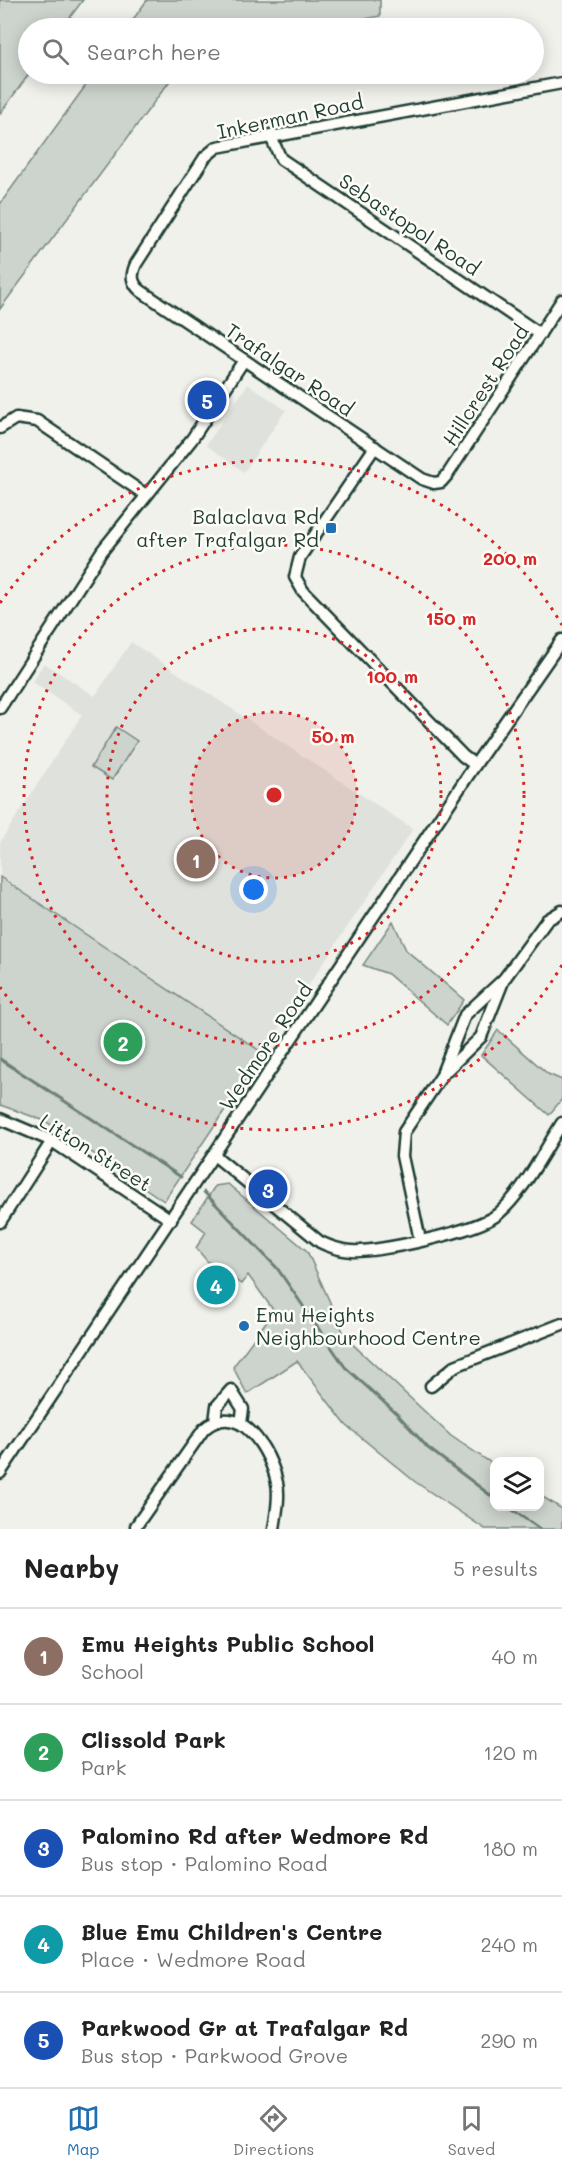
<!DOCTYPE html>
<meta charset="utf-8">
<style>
body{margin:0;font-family:Mali,sans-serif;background:#f6f6f6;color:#222}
.controls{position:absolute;right:18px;bottom:18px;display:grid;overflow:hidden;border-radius:12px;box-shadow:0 3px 15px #0003}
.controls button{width:54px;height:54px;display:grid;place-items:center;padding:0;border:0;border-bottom:2px solid #e0e0e0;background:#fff;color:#222;font:30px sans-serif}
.you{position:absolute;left:254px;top:890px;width:21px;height:21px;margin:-15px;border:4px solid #fff;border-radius:50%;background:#1a73e8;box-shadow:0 0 0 9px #1a73e833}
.badge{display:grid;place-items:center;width:39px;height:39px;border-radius:50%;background:#1f6fb2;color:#fff;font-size:20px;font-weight:700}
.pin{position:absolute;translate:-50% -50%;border:3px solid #fff;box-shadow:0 2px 6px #0006}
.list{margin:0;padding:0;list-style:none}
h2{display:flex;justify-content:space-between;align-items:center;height:78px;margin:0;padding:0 24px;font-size:26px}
h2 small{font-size:20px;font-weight:400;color:#767676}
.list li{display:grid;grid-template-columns:39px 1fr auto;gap:18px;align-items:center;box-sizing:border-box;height:96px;padding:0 24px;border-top:2px solid #e0e0e0}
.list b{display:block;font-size:22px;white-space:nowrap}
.list p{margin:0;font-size:20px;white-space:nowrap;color:#767676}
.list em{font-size:20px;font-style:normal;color:#767676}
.icon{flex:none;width:33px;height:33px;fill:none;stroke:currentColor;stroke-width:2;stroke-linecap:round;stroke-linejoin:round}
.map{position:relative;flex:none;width:562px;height:1529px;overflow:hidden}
.search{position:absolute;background:#fff;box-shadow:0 3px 15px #0003;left:18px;right:18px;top:18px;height:66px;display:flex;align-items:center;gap:15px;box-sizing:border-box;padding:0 21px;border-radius:33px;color:#767676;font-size:22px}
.sheet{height:558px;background:#fff}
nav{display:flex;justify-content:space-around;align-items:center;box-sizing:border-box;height:84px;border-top:2px solid #e0e0e0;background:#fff;font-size:16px;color:#767676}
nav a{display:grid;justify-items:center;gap:3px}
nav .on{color:#1f6fb2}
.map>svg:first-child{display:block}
.built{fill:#dfe2dc}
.green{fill:#cdd3cd;stroke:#768880;stroke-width:1.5}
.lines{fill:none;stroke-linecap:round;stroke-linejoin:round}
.stream{stroke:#6c8077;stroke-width:3}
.minor-casing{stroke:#1f3d34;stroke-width:15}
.minor{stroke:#fdfcf7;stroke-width:10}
.ring{fill:none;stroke:#d62828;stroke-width:3;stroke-dasharray:3 6}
.poi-dot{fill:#1f6fb2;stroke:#fdfcf7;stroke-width:2}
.labels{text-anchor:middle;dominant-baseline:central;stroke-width:5;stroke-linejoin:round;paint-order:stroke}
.street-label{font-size:20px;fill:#1f3d34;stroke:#fdfcf7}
.poi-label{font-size:20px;fill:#1f3d34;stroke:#fdfcf7;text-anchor:end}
.centre{fill:#d62828;stroke:#fdfcf7;stroke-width:3}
.ring-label{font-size:18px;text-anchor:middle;font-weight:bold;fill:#d62828;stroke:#fdfcf7;stroke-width:5;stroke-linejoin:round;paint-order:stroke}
</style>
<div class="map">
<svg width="562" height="1529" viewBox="0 0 562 1529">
<rect width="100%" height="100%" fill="#f0f1eb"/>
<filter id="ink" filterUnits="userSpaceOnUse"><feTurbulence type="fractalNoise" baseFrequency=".0167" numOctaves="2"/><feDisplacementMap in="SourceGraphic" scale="12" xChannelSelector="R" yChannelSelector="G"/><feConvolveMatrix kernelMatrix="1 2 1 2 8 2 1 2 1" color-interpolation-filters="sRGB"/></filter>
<g filter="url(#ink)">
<g class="built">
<path d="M248,384L286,410L244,472L206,445Z"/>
<path d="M131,642L413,829L263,1053L0,877V842L82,715L32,682L44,663L95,696Z"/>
</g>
<g class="green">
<path d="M0,0H83L62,28H28L29,74L0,114Z"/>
<path d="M147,0H380V16L323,28H127Z"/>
<path d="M94,74H175L0,309V204Z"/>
<path d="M116,727L137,741L112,780L91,767Z"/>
<path d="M0,877L263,1053L164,1201L45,1121L0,1105Z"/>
<path d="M393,921L406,950L464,1000L447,1025L388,974L363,965Z"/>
<path d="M498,1030L548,1074L562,1080V1099L549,1115L481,1055Z"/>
<path d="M228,1184L307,1251L346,1338L451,1436L494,1465V1506H540V1495L562,1509V1529H485L414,1481L346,1425L297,1361L247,1394L233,1367L274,1311L248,1275L241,1284L207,1261L196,1248L206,1232L192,1221L215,1186Z"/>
</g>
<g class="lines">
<g class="stream">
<path d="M0,1059L181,1177"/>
<path d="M204,1192L277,1268L345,1367L398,1415L428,1448L494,1498"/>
<path d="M507,1506L540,1529"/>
</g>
<g class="minor-casing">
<g id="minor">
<path d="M562,83L217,147L205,157L136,264C131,275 131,283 141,291L422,479L434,483L441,482L448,474L562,300"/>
<path d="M270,135L281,159L540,334"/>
<path d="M0,428L16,418L37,421L146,495"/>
<path d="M375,447L300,557L295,577L303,591L463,756L475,765"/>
<path d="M0,708L102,551L192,439L244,360"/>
<path d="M443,1071L465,1015L504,979L547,920L562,911"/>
<path d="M0,1119L52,1141L171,1220"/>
<path d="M214,1155L320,1242C330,1247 340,1250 351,1251C378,1253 478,1231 498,1214C523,1193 544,1151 562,1123"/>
<path d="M0,1222L52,1141"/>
<path d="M420,1240L402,1156L404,1132L442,1075L481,1037L504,979"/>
<path d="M431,1386L455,1366L562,1324"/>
<path d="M215,1422L217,1406L231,1390L243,1409L241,1423"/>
<path d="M0,1473L475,765L562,640"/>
<path d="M136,1526L204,1429C240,1398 271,1452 277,1483C280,1498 276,1514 274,1529"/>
</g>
</g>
<use href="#minor" class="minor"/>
</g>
</g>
<circle cx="274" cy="795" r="83" fill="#d62828" fill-opacity=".12"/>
<g class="ring">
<circle cx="274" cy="795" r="83"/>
<circle cx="274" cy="795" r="167"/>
<circle cx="274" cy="795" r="250"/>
<path d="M562 965A334 334 0 0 1 0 987M0 603A334 334 0 0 1 562 625"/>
</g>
<g class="poi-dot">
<rect x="325" y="522" width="12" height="12" rx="3"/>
<circle cx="244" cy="1326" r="6"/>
</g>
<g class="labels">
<g class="street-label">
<text transform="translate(290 116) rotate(-12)">Inkerman Road</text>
<text transform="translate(410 224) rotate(34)">Sebastopol Road</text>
<text transform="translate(290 369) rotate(34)">Trafalgar Road</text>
<text transform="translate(485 385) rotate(-57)">Hillcrest Road</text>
<text transform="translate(265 1046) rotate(-56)">Wedmore Road</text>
<text transform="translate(96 1152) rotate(32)">Litton Street</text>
</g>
<g class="poi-label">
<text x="319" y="516">Balaclava Rd<tspan x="319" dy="23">after Trafalgar Rd</tspan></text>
<text x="256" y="1314" text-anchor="start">Emu Heights<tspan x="256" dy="23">Neighbourhood Centre</tspan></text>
</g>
</g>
<circle cx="274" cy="795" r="9" class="centre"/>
<g class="ring-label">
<text x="510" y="565">200 m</text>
<text x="451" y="625">150 m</text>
<text x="392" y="683">100 m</text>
<text x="333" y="743">50 m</text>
</g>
</svg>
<div class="controls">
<button><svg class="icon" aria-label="layers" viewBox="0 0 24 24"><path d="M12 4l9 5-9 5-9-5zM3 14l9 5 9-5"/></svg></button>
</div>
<div class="you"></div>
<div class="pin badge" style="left:196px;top:859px;background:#8d6e63">1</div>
<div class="pin badge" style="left:123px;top:1042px;background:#2e9e5b">2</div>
<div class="pin badge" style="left:268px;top:1189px;background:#1a4fb4">3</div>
<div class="pin badge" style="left:216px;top:1285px;background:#0f9aa8">4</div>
<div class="pin badge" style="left:207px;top:400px;background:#1a4fb4">5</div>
<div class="search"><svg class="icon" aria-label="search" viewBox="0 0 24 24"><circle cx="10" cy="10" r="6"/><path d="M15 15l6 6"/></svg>Search here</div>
</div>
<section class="sheet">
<h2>Nearby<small>5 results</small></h2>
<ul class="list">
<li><span class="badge" style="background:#8d6e63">1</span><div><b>Emu Heights Public School</b><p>School</p></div><em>40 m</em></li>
<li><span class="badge" style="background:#2e9e5b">2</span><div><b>Clissold Park</b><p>Park</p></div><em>120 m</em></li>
<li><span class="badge" style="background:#1a4fb4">3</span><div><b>Palomino Rd after Wedmore Rd</b><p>Bus stop · Palomino Road</p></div><em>180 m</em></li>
<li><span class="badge" style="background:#0f9aa8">4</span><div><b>Blue Emu Children's Centre</b><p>Place · Wedmore Road</p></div><em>240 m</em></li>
<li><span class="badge" style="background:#1a4fb4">5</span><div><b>Parkwood Gr at Trafalgar Rd</b><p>Bus stop · Parkwood Grove</p></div><em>290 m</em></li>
</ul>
</section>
<nav>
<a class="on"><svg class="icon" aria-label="map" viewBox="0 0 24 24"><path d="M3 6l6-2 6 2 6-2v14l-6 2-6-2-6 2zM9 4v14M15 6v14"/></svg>Map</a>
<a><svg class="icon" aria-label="directions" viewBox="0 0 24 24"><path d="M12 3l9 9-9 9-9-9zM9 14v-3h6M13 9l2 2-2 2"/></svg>Directions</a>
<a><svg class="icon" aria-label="saved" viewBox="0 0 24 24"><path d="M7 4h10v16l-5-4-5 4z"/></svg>Saved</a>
</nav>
